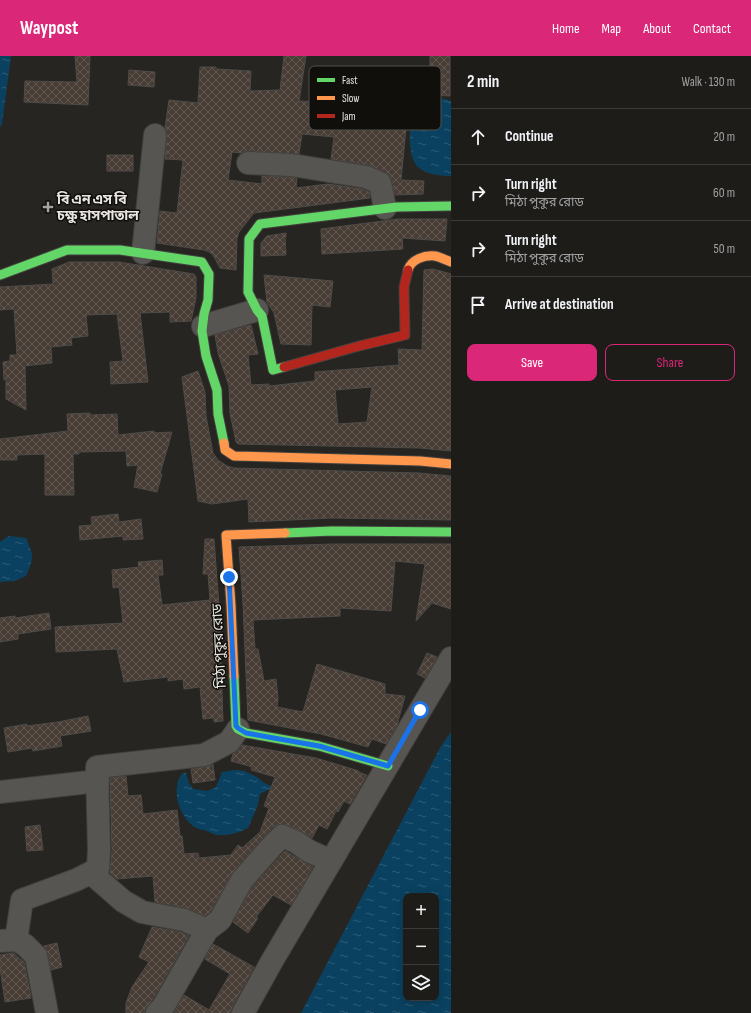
<!DOCTYPE html>
<meta charset="utf-8">
<style>
body{margin:0;font-family:"Sofia Sans Condensed","Noto Sans Bengali",sans-serif;background:#2a2926;color:#f1f3f6}
.controls{position:absolute;right:12px;bottom:12px;display:grid;overflow:hidden;border-radius:8px;box-shadow:0 2px 10px #0003}
.controls button{width:36px;height:36px;display:grid;place-items:center;padding:0;border:0;border-bottom:1px solid #3b3a38;background:#1d1c19;color:#f1f3f6;font:20px sans-serif}
.stop{position:absolute;width:12px;height:12px;margin:-9px;border:3px solid #1a73e8;border-radius:50%;background:#fff}
.stop.end{background:#1a73e8;border-color:#fff;box-shadow:0 1px 4px #0008}
.list{margin:0;padding:0;list-style:none}
h2{display:flex;justify-content:space-between;align-items:center;height:52px;margin:0;padding:0 16px;font-size:17px}
h2 small{font-size:13px;font-weight:400;color:#a0a1a2}
.list li{display:grid;grid-template-columns:26px 1fr auto;gap:12px;align-items:center;box-sizing:border-box;height:56px;padding:0 16px;border-top:1px solid #3b3a38}
.list b{display:block;font-size:15px;white-space:nowrap}
.list p{margin:0;font-size:13px;white-space:nowrap;color:#a0a1a2}
.list em{font-size:13px;font-style:normal;color:#a0a1a2}
.actions{display:flex;gap:8px;padding:12px 16px}
.actions a{flex:1;padding:9px 0;border:1px solid #db2777;border-radius:8px;text-align:center;font-size:14px;color:#db2777}
.actions .main{background:#db2777;color:#fff}
.icon{flex:none;width:22px;height:22px;fill:none;stroke:currentColor;stroke-width:2;stroke-linecap:round;stroke-linejoin:round}
.map{position:relative;flex:none;width:451px;height:957px;overflow:hidden}
header{display:flex;align-items:center;gap:24px;box-sizing:border-box;height:56px;padding:0 20px;background:#db2777;color:#fff}
header strong{font-size:19px}
nav{display:flex;gap:22px;margin-inline-start:auto;font-size:14px}
main{display:flex}
aside{flex:1;background:#1d1c19}
.map>svg:first-child{display:block}
.water{fill:url(#water-ripples);fill-rule:evenodd}
.building{fill:url(#building-cross-hatch);stroke:#4e4b48;fill-rule:evenodd}
.lines{fill:none;stroke-linecap:round;stroke-linejoin:round}
.street-casing{stroke:#43413e;stroke-width:24}
.fast-casing{stroke:#43413e;stroke-width:11}
.slow-casing{stroke:#43413e;stroke-width:11}
.jam-casing{stroke:#43413e;stroke-width:11}
.street{stroke:#575552;stroke-width:22}
.fast{stroke:#63d668;stroke-width:9}
.slow{stroke:#ff974d;stroke-width:9}
.jam{stroke:#b3261e;stroke-width:9}
.route{stroke:#1a73e8;stroke-width:5}
.poi-dot{fill:#a5a29e;stroke:#110f0c;stroke-width:1.5}
.labels{text-anchor:middle;dominant-baseline:central;stroke-width:3;stroke-linejoin:round;paint-order:stroke}
.poi-label{font-size:14px;font-weight:bold;fill:#e9e6e1;stroke:#110f0c;text-anchor:start}
.street-label{font-size:14px;fill:#e9e6e1;stroke:#110f0c}
.key{fill:#110f0c;stroke:#52504c;stroke-width:1}
.key-label{font-size:11px;fill:#e9e6e1}
</style>
<header>
<strong>Waypost</strong>
<nav><a>Home</a><a>Map</a><a>About</a><a>Contact</a></nav>
</header>
<main>
<div class="map">
<svg width="451" height="957" viewBox="0 0 451 957">
<defs>
<pattern id="water-ripples" width="26" height="14" patternUnits="userSpaceOnUse"><rect width="26" height="14" fill="#0a4160"/><path d="M2 4q2-2 4 0t4 0M15 11q2-2 4 0t4 0" fill="none" stroke="#2e5c76"/></pattern>
<pattern id="building-cross-hatch" width="8" height="8" patternUnits="userSpaceOnUse"><rect width="8" height="8" fill="#473d35"/><path d="M0 0l8 8M0 8l8-8" fill="none" stroke="#625952"/></pattern>
</defs>
<rect width="100%" height="100%" fill="#272521"/>
<g class="water">
<path d="M0,0H11L2,68L0,71Z"/>
<path d="M423,41L445,43L451,45V120C441,120 423,118 416,109C407,96 409,65 415,51C416,47 420,44 423,41Z"/>
<path d="M9,480L26,482C34,501 34,501 26,520L15,525L0,526V486Z"/>
<path d="M451,676V957H301L441,690ZM406,840H436V942H406Z"/>
<path d="M235,714L244,715L257,721L264,727L273,731L260,738L258,749L248,772C240,776 229,780 219,779C215,779 211,777 207,775C203,774 197,773 193,770C178,757 171,734 182,717H186L189,728L194,733L207,735L216,731L222,716Z"/>
</g>
<g class="building">
<path d="M75,0H90L88,49L24,46L25,25L77,26Z"/>
<path d="M284,0H306L299,45L323,46V54L367,59L368,50L384,52L385,48L408,51L401,124L424,125L423,138L395,139L392,124L389,119L385,116L368,109L331,103L334,81L302,78L299,98L249,95L241,97L232,96L228,124L262,128V120L291,121L297,122L296,132L328,128L362,133L369,136L370,142L254,157L239,176L237,182L236,214L220,212L213,199L209,196L204,194L157,187L160,155L177,157L183,104L165,103L167,80L165,72L169,44L198,47L200,11H216V13L251,15L250,35L280,34Z"/>
<path d="M430,0H450V40L410,38L411,12L430,13Z"/>
<path d="M129,14L155,16L154,31L128,29Z"/>
<rect x="107" y="99" width="26" height="16"/>
<path d="M398,163H447L445,185L402,182L403,193L322,198L321,173Z"/>
<path d="M286,177V181H285L286,199L261,200V187L267,180Z"/>
<path d="M69,206H119L194,218L196,221V242L191,265L170,266V256L140,257L148,326L111,328L110,306L123,305L117,258L86,259L88,280L71,282L72,289L51,291L52,307L25,310L26,354L6,343V323L4,324L3,306L10,305V299H17L14,253L0,254V231L53,228L52,213Z"/>
<path d="M433,213L451,218V395L420,392L238,388L236,386L230,357L229,330L218,297L215,279L251,269L258,298L248,299L251,329L269,328V330L315,325V316L399,309L398,293L422,294L424,214ZM372,331L367,366L338,368L335,334Z"/>
<path d="M264,219L333,225L330,251L312,249L311,289L281,288L274,257L267,246Z"/>
<path d="M198,315L205,336L206,360L213,397L218,404L227,410L234,412L419,417L451,420V464L332,462L249,466L248,443L212,448L198,445L182,321Z"/>
<path d="M90,357V359L117,358L118,379L154,375V377L172,376L160,418H162L157,436L134,431L138,409L127,410L126,395L79,396V398H73L74,439H45V398L17,399V404H0V383L68,375L67,358Z"/>
<path d="M118,458L119,466L141,463L143,483L123,484V480L80,484L79,470L92,469L91,461Z"/>
<path d="M205,483H214L219,550L223,665L214,666V662L203,663L200,631L184,633L183,623L168,625V621L124,626L117,593L56,596L55,571L123,567L119,531L113,532L112,514L139,511L138,506L162,504L163,519H158L162,549L210,544L208,518H203Z"/>
<path d="M332,488H451V553L432,547L416,565L425,508L395,505L391,555L340,552V560L253,564L255,593H258L264,625L276,623L278,642L277,651L303,656L317,608L385,628V638L405,640L397,669L386,688L372,683L368,691L321,678L248,664L243,548L239,491Z"/>
<path d="M49,557L51,573L18,578V583L0,586V562L15,560V562Z"/>
<path d="M427,597L437,601L425,622L417,618Z"/>
<path d="M88,660L91,675L60,680L62,690L33,695L32,692L8,696L4,672L27,668V670L58,666Z"/>
<path d="M242,689L316,702L359,715L358,716L367,719L350,748L344,745L338,756L336,755L327,773L319,769L312,782L301,775L287,769L279,768L273,771L233,816L210,856L205,860L186,852L155,846L153,820L117,823L110,817L112,794L110,722L126,720L128,740L141,739L143,758L177,754L180,780H182L184,798L198,797L199,802L231,799L238,789L242,792L260,776L269,752L264,750L275,721L251,714L252,711L231,705L233,698Z"/>
<path d="M213,708L215,724L193,727L191,713L206,711Z"/>
<path d="M40,769L43,794L27,795L25,771Z"/>
<path d="M285,795L313,811L291,849L273,839L256,861L258,862L248,877L233,866L252,831Z"/>
<path d="M152,871L180,876L189,880L153,943L145,953V957H126V947L132,931L149,906L139,901Z"/>
<path d="M57,887L62,911L51,914L48,898L44,890Z"/>
<path d="M213,888L254,911L232,951L231,957H174L184,939L209,954L230,918L205,903Z"/>
<path d="M13,897L24,906L31,942L5,946L0,912V899Z"/>
</g>
<g class="lines">
<g class="street-casing">
<g id="street">
<path d="M248,107L292,109L366,121L380,127L385,152"/>
<path d="M143,197L155,79"/>
<path d="M203,270L257,254"/>
<path d="M0,736L98,725"/>
<path d="M91,817L123,845L142,856L184,864L207,874"/>
<path d="M16,884L25,889L36,900L47,957"/>
<path d="M0,885L16,884L22,844L76,824L98,813L99,794L97,711L204,699L229,686L238,673"/>
<path d="M157,957L163,951L207,874L220,864L242,824L273,789L282,780L296,786L309,795L331,805"/>
<path d="M243,957L272,905L451,602"/>
</g>
</g>
<g class="fast-casing">
<g id="fast">
<path d="M0,219L67,194H120L202,206L209,218L208,244L204,258L202,275L206,300L217,334L218,358L224,387"/>
<path d="M284,311L273,314L262,260L257,254L248,236L249,183L260,168L397,151L451,150"/>
<path d="M285,477L332,475L451,476"/>
<path d="M234,620L236,670L238,673L246,677L319,690L388,710"/>
</g>
</g>
<g class="slow-casing">
<g id="slow">
<path d="M408,214C411,203 425,199 435,200C440,201 446,204 451,206"/>
<path d="M224,387L225,394L234,400L420,405L451,408"/>
<path d="M234,620L231,549L226,479L285,477"/>
</g>
</g>
<g class="jam-casing">
<path id="jam" d="M284,311L359,290L405,279L404,231L408,214"/>
</g>
<use href="#street" class="street"/>
<use href="#fast" class="fast"/>
<use href="#slow" class="slow"/>
<use href="#jam" class="jam"/>
</g>
<g class="lines">
<path class="route" d="M229,521L236,670L238,672L246,677L319,690L388,710L420,654"/>
</g>
<path class="poi-dot" d="M46 145h4v4h4v4h-4v4h-4v-4h-4v-4h4z"/>
<g class="labels">
<g class="poi-label">
<text x="57" y="143">বি এন এস বি<tspan x="57" dy="16">চক্ষু হাসপাতাল</tspan></text>
</g>
<g class="street-label">
<text transform="translate(219 590) rotate(-93)">মিঠা পুকুর রোড</text>
</g>
</g>
<rect x="309" y="10" width="132" height="64" rx="6" class="key"/>
<rect x="317" y="22" width="18" height="4" fill="#63d668"/>
<rect x="317" y="40" width="18" height="4" fill="#ff974d"/>
<rect x="317" y="58" width="18" height="4" fill="#b3261e"/>
<g class="key-label">
<text x="342" y="28">Fast</text>
<text x="342" y="46">Slow</text>
<text x="342" y="64">Jam</text>
</g>
</svg>
<div class="controls">
<button>+</button>
<button>−</button>
<button><svg class="icon" aria-label="layers" viewBox="0 0 24 24"><path d="M12 4l9 5-9 5-9-5zM3 14l9 5 9-5"/></svg></button>
</div>
<div class="stop" style="left:420px;top:654px"></div>
<div class="stop end" style="left:229px;top:521px"></div>
</div>
<aside>
<h2>2 min<small>Walk · 130 m</small></h2>
<ul class="list">
<li><svg class="icon" aria-label="ahead" viewBox="0 0 24 24"><path d="M12 20V5M6 11l6-6 6 6"/></svg><div><b>Continue</b></div><em>20 m</em></li>
<li><svg class="icon" aria-label="right" viewBox="0 0 24 24"><path d="M7 20v-9h11M14 6l5 5-5 5"/></svg><div><b>Turn right</b><p>মিঠা পুকুর রোড</p></div><em>60 m</em></li>
<li><svg class="icon" aria-label="right" viewBox="0 0 24 24"><path d="M7 20v-9h11M14 6l5 5-5 5"/></svg><div><b>Turn right</b><p>মিঠা পুকুর রোড</p></div><em>50 m</em></li>
<li><svg class="icon" aria-label="arrive" viewBox="0 0 24 24"><path d="M6 21V4h12l-3 4 3 4H6"/></svg><div><b>Arrive at destination</b></div></li>
</ul>
<div class="actions"><a class="main">Save</a><a>Share</a></div>
</aside>
</main>
